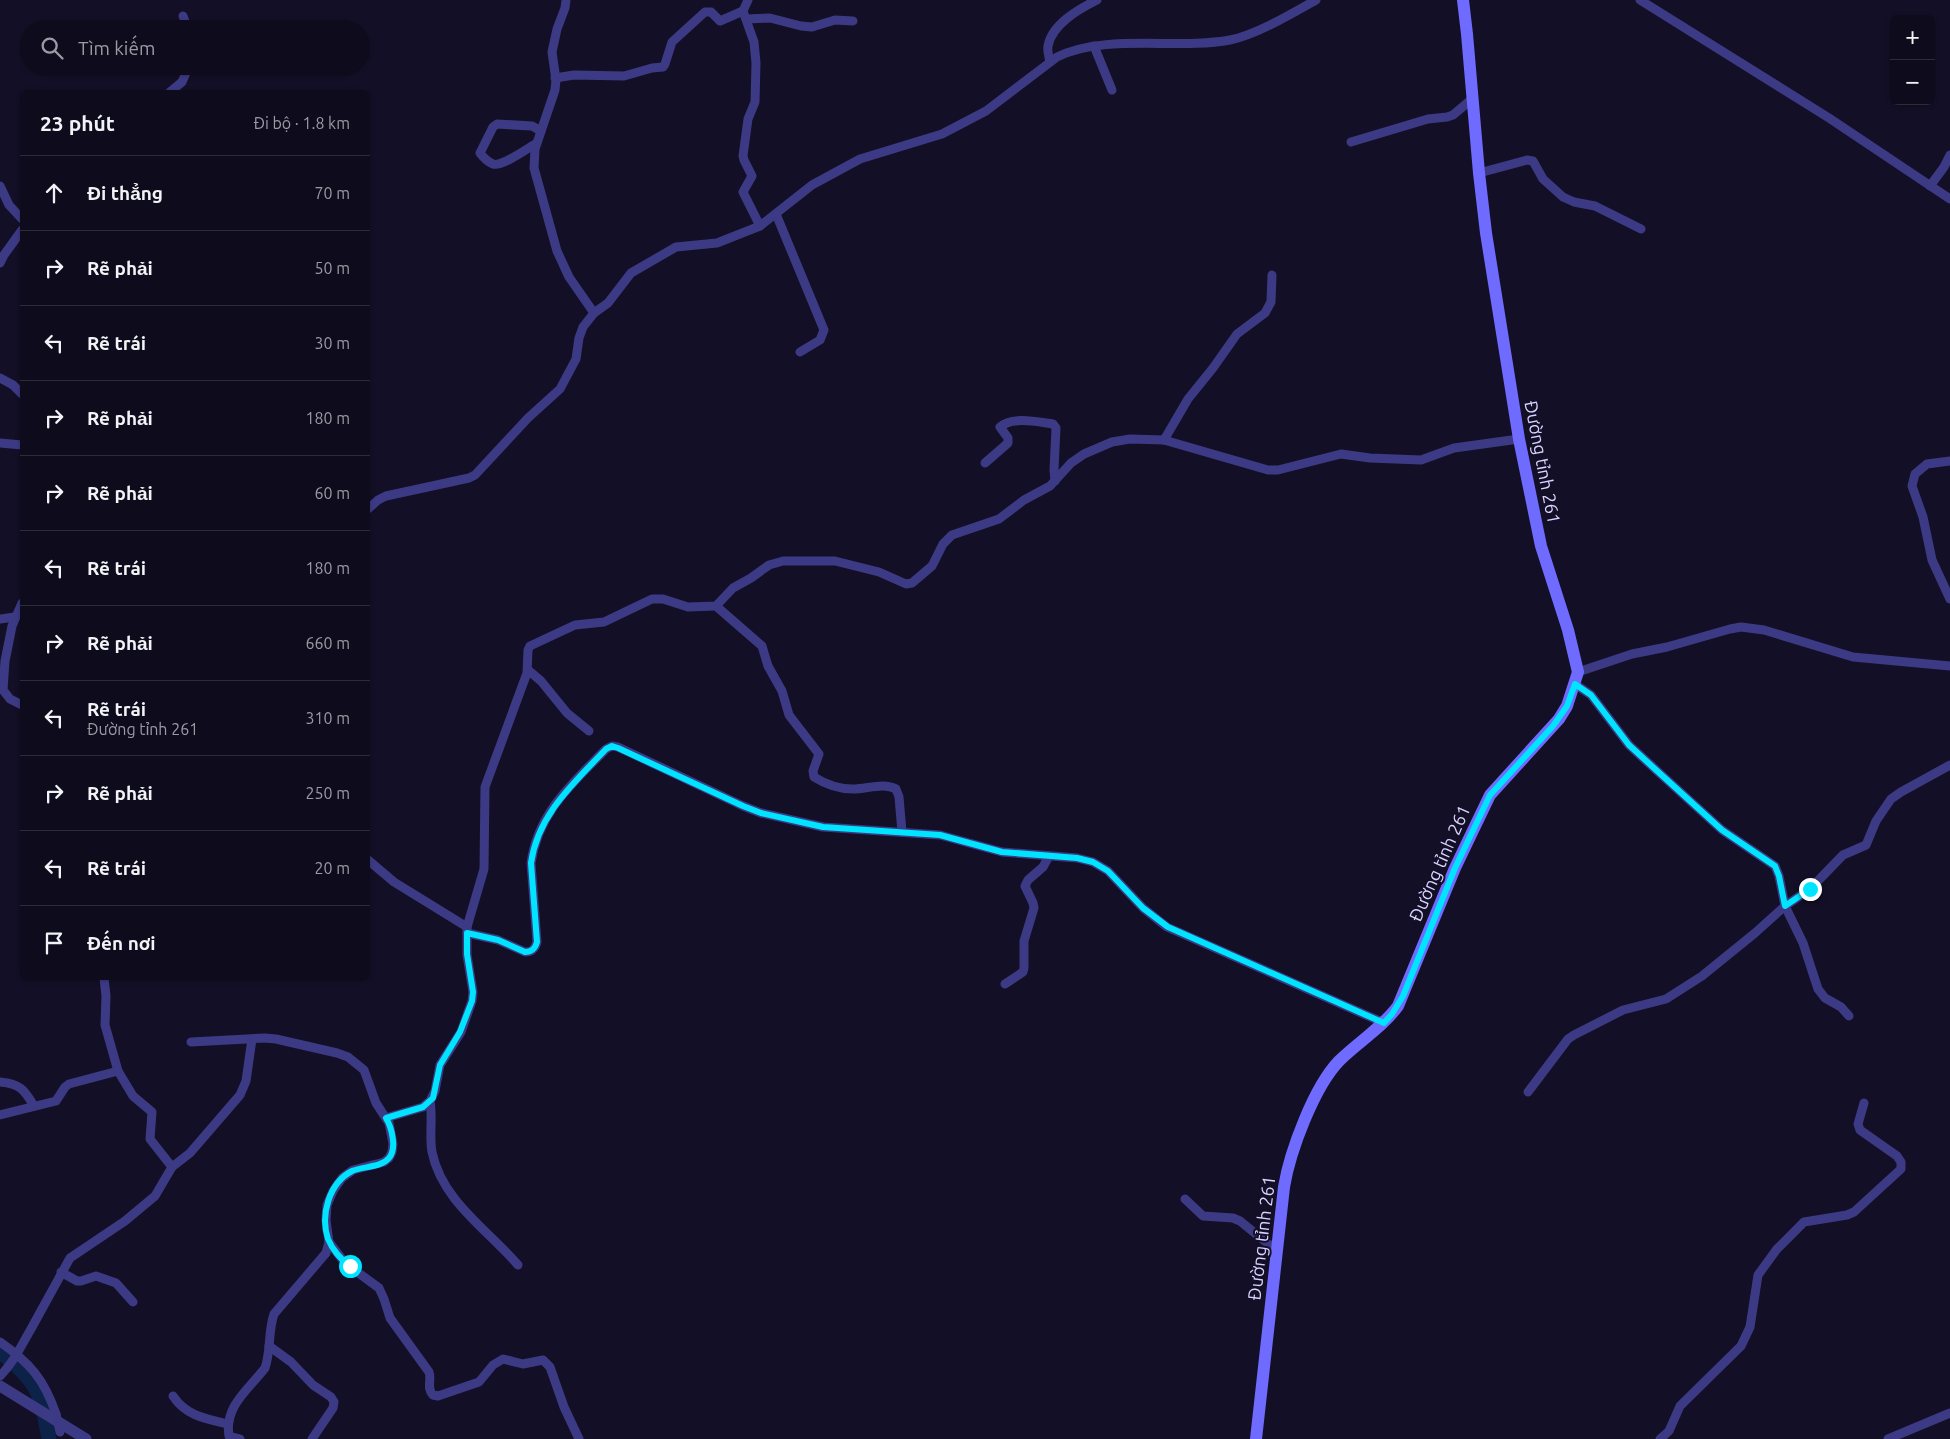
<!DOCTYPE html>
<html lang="vi">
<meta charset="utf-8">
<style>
body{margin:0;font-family:Ubuntu,sans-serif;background:#171425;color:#f1f3f6}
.controls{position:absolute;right:15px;top:15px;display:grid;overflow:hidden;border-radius:8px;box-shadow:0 1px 4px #0004}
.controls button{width:45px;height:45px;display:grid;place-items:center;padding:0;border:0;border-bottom:1px solid #2e2b3b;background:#0e0b1c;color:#f1f3f6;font:25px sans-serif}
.stop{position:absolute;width:15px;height:15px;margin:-11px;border:4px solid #00e5ff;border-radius:50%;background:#fff}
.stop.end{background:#00e5ff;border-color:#fff;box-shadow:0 1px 5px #0008}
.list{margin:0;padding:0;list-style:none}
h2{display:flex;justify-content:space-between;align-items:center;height:65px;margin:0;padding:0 20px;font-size:21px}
h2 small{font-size:16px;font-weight:400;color:#9b9ba3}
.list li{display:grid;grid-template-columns:32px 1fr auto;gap:15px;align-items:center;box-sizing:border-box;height:75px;padding:0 20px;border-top:1px solid #2e2b3b}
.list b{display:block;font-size:19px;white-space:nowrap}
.list p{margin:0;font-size:16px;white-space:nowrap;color:#9b9ba3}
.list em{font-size:16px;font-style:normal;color:#9b9ba3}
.icon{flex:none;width:28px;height:28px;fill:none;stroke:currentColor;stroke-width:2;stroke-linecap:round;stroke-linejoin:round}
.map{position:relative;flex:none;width:1950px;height:1439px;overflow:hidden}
.search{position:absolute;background:#0e0b1c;box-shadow:0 1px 4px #0004;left:20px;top:20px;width:350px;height:55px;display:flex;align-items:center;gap:12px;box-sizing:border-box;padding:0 18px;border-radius:28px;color:#9b9ba3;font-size:19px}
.panel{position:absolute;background:#0e0b1c;box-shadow:0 1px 4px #0004;left:20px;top:90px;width:350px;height:890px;border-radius:8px}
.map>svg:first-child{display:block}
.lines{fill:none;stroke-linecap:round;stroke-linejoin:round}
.river{stroke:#0c2248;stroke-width:15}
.minor{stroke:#3d3a85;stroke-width:9}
.tertiary{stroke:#3d3a85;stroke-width:11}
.secondary{stroke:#6f6bff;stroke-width:12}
.minor-bridge{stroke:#3d3a85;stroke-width:9}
.route{stroke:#00e5ff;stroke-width:6}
.labels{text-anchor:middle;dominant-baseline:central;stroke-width:4;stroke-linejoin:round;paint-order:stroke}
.street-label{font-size:18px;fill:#d9d4ff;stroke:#130f26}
</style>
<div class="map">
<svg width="1950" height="1439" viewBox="0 0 1950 1439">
<rect width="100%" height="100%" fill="#130f26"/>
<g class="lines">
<path class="river" d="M0,1352C15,1363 32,1378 39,1396C44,1409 46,1425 49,1439"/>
<g class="minor">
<path d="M566,0L565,8L557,29L552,52L556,80L555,90L535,149L534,168L557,251L569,277L594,313"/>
<path d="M748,0L743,11L754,42L756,63L755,102L748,119L743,156L744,160L752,176L743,192L760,226"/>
<path d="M1640,0L1829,118L1950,199"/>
<path d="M183,16L188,29"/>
<path d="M746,19L770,18L801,26L812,27L835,20L853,21"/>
<path d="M1094,46L1112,90"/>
<path d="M1050,62C1049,57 1047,51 1048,46C1052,24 1079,9 1097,0"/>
<path d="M555,78L574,75L624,76L652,68L663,67L665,64L672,42L705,12H711L720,21L743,11"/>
<path d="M170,92L182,82L189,66"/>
<path d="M1351,142L1428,119L1447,117L1453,115L1472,99"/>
<path d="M537,143C528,148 502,167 493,164C488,162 483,157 480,153L493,127L497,124L532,126L541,131"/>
<path d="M1479,173L1527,160L1533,161L1543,179L1563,197L1574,202L1595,206L1641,229"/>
<path d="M0,186L9,205L22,219"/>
<path d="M1930,186L1944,167L1950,155"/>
<path d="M776,214L824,330L820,340L800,352"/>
<path d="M0,263L4,255L22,230"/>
<path d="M0,378L13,385L22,394"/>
<path d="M1164,440L1188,399L1213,368L1237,334L1265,313L1271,302L1272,275"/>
<path d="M0,443L22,445"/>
<path d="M1950,461L1927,464L1915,474L1912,486L1923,517L1932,560L1950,599"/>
<path d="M985,463L1008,443V438L1000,427C1012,416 1038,422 1053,424L1056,428L1054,470L1055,481"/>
<path d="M368,509L378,500L386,496L469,478L475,475L528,418L560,389L576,359L579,338L583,327L594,313L608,303L631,273L676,247L717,243L760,226L812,185L860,159L942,134L986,111L1057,57C1106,33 1176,50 1230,40C1256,35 1293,13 1316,0"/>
<path d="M22,603L12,626L5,661L3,690L10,699L22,705"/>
<path d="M716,606L762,646L768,666L782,691L789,715L819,754L813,771L814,777C825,784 840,789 853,789C867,789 884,782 896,789L899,797L902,832"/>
<path d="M0,619L15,617"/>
<path d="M528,670L541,681L567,713L589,731"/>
<path d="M1578,672L1632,654L1667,647L1730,629L1741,627L1764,630L1853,657L1950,666"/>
<path d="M1575,684L1591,695L1629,745L1655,769L1722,830L1775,866L1779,876L1785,906L1803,943L1818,989L1825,998L1841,1007L1849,1016"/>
<path d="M368,860L394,882L467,927"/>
<path d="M467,933L498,940L525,952C532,952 535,949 537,942L531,863C538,812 573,783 606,749L612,746L618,747L743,806L761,813L823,827L940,835L1002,852L1077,858L1093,862L1108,871L1143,908L1167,927L1384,1023"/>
<path d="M104,978L106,996L105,1025L118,1071L133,1096L152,1112L150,1139L172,1167"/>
<path d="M1005,984L1023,972L1024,968V941L1034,908L1033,903L1025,886L1028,880L1043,867L1049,856"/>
<path d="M191,1042L265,1038L276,1039L337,1053L348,1057L364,1070L376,1103L389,1123L393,1144L392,1152L389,1158L384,1162L353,1170L342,1178L333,1191L327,1205L326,1220L329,1242L326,1253L274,1314C268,1331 271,1351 265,1368C249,1389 224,1406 229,1436L240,1439"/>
<path d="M0,1082C20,1084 24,1089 34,1106"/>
<path d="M1528,1092L1568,1039L1574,1035L1623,1010L1666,999L1702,976L1755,933L1785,906L1810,889L1843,855L1866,845L1876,821L1891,799L1901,792L1950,765"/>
<path d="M430,1101C433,1118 429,1136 432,1152C442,1201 488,1230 518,1265"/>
<path d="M0,1115L56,1101L65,1087L69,1084L118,1071"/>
<path d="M386,1118L423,1107L430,1101L435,1091L440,1065L461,1032L472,1001L473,992L467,955V927L484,869L485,787L527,673L528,650L530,646L575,625L604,622L652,599H663L688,607L716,606L733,588L751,578L769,565L783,561H835L879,572L906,584L912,583L932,566L943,544L952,535L999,519L1024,500L1050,486L1071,463L1084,454L1112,442L1130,439L1164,440L1268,470H1278L1341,454L1370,458L1421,460L1454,448L1519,439"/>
<path d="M1185,1199L1203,1216L1233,1218L1240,1221L1277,1251"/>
<path d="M329,1242L345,1263L379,1288L384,1299L390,1318L429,1372C432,1380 426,1388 433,1395L438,1396L479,1382L493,1365L503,1359L523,1364L543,1360L550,1367L564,1407L579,1439"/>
<path d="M61,1272L77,1281H81L96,1276L116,1283L133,1302"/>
<path d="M0,1342C30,1363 44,1379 56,1414"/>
<path d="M269,1346L291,1362L313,1385L331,1397L334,1402L333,1408L312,1439"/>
<path d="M0,1376C14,1362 21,1346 31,1329L70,1258L125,1221L155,1196L172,1167L190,1153L240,1095L246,1081L252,1039"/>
<path d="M173,1396C186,1416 206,1419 228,1424"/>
<path d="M1660,1439L1669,1431L1680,1406L1741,1346L1750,1327L1758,1275L1777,1249L1804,1222L1847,1215L1854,1212L1901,1169V1162L1897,1156L1860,1130L1858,1124L1864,1103"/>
<path d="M1888,1439L1950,1413"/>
</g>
<path class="tertiary" d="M0,1386L86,1439"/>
<path class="secondary" d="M1256,1439L1284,1187C1290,1151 1314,1087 1339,1061C1358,1042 1382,1028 1398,1006L1455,868L1490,795L1559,719L1567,706L1578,672L1568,630L1541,546L1519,439L1486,233L1479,173L1467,34L1463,0"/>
<path class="minor-bridge" d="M56,1414L60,1432"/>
</g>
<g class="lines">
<path class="route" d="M350,1266C341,1260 332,1249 328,1239C320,1215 329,1183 352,1171C363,1166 381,1168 389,1158C397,1149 392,1128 386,1118L423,1107L433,1098L440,1065L460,1032L472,1001L473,992L467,954V933L498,940L525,952C532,952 535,949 537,942L531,863C538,814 574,783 606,749L612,746L618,748L743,806L761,813L823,827L940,835L1002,852L1077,858L1093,862L1108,871L1143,908L1168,927L1384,1023L1392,1014L1403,996L1455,868L1490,795L1553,726L1567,706L1575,684L1591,695L1629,745L1655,769L1722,830L1775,866L1779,876L1785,906L1810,889"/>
</g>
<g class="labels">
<g class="street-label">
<text transform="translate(1543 462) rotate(79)">Đường tỉnh 261</text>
<text transform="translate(1439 863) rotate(-66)">Đường tỉnh 261</text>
<text transform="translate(1261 1238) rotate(-83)">Đường tỉnh 261</text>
</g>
</g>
</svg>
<div class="controls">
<button>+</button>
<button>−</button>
</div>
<div class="stop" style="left:350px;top:1266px"></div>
<div class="stop end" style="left:1810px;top:889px"></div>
<div class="search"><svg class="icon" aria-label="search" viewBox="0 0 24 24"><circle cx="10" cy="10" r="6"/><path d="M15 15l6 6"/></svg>Tìm kiếm</div>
<section class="panel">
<h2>23 phút<small>Đi bộ · 1.8 km</small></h2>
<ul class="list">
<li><svg class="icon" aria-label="ahead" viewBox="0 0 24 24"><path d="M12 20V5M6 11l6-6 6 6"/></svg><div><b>Đi thẳng</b></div><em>70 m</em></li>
<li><svg class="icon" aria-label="right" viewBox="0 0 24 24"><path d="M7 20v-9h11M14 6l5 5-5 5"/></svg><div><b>Rẽ phải</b></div><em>50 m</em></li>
<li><svg class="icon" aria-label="left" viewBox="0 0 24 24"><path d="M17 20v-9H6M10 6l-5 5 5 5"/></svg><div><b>Rẽ trái</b></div><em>30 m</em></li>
<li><svg class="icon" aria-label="right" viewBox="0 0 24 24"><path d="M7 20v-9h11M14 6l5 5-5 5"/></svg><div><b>Rẽ phải</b></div><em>180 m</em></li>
<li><svg class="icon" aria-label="right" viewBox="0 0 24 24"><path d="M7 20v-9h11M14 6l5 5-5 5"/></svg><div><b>Rẽ phải</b></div><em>60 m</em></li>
<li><svg class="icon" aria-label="left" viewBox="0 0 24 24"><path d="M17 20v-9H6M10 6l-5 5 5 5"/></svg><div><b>Rẽ trái</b></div><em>180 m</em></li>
<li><svg class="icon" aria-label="right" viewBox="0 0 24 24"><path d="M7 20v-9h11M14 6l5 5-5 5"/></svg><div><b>Rẽ phải</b></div><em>660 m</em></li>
<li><svg class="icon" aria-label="left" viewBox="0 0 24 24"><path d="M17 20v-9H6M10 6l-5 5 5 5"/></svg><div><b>Rẽ trái</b><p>Đường tỉnh 261</p></div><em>310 m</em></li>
<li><svg class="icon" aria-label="right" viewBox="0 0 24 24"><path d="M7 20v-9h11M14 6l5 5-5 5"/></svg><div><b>Rẽ phải</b></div><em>250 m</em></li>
<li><svg class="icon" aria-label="left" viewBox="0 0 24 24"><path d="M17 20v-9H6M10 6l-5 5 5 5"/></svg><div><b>Rẽ trái</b></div><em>20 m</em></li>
<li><svg class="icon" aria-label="arrive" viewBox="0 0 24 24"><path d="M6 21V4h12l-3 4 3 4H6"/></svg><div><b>Đến nơi</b></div></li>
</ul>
</section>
</div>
